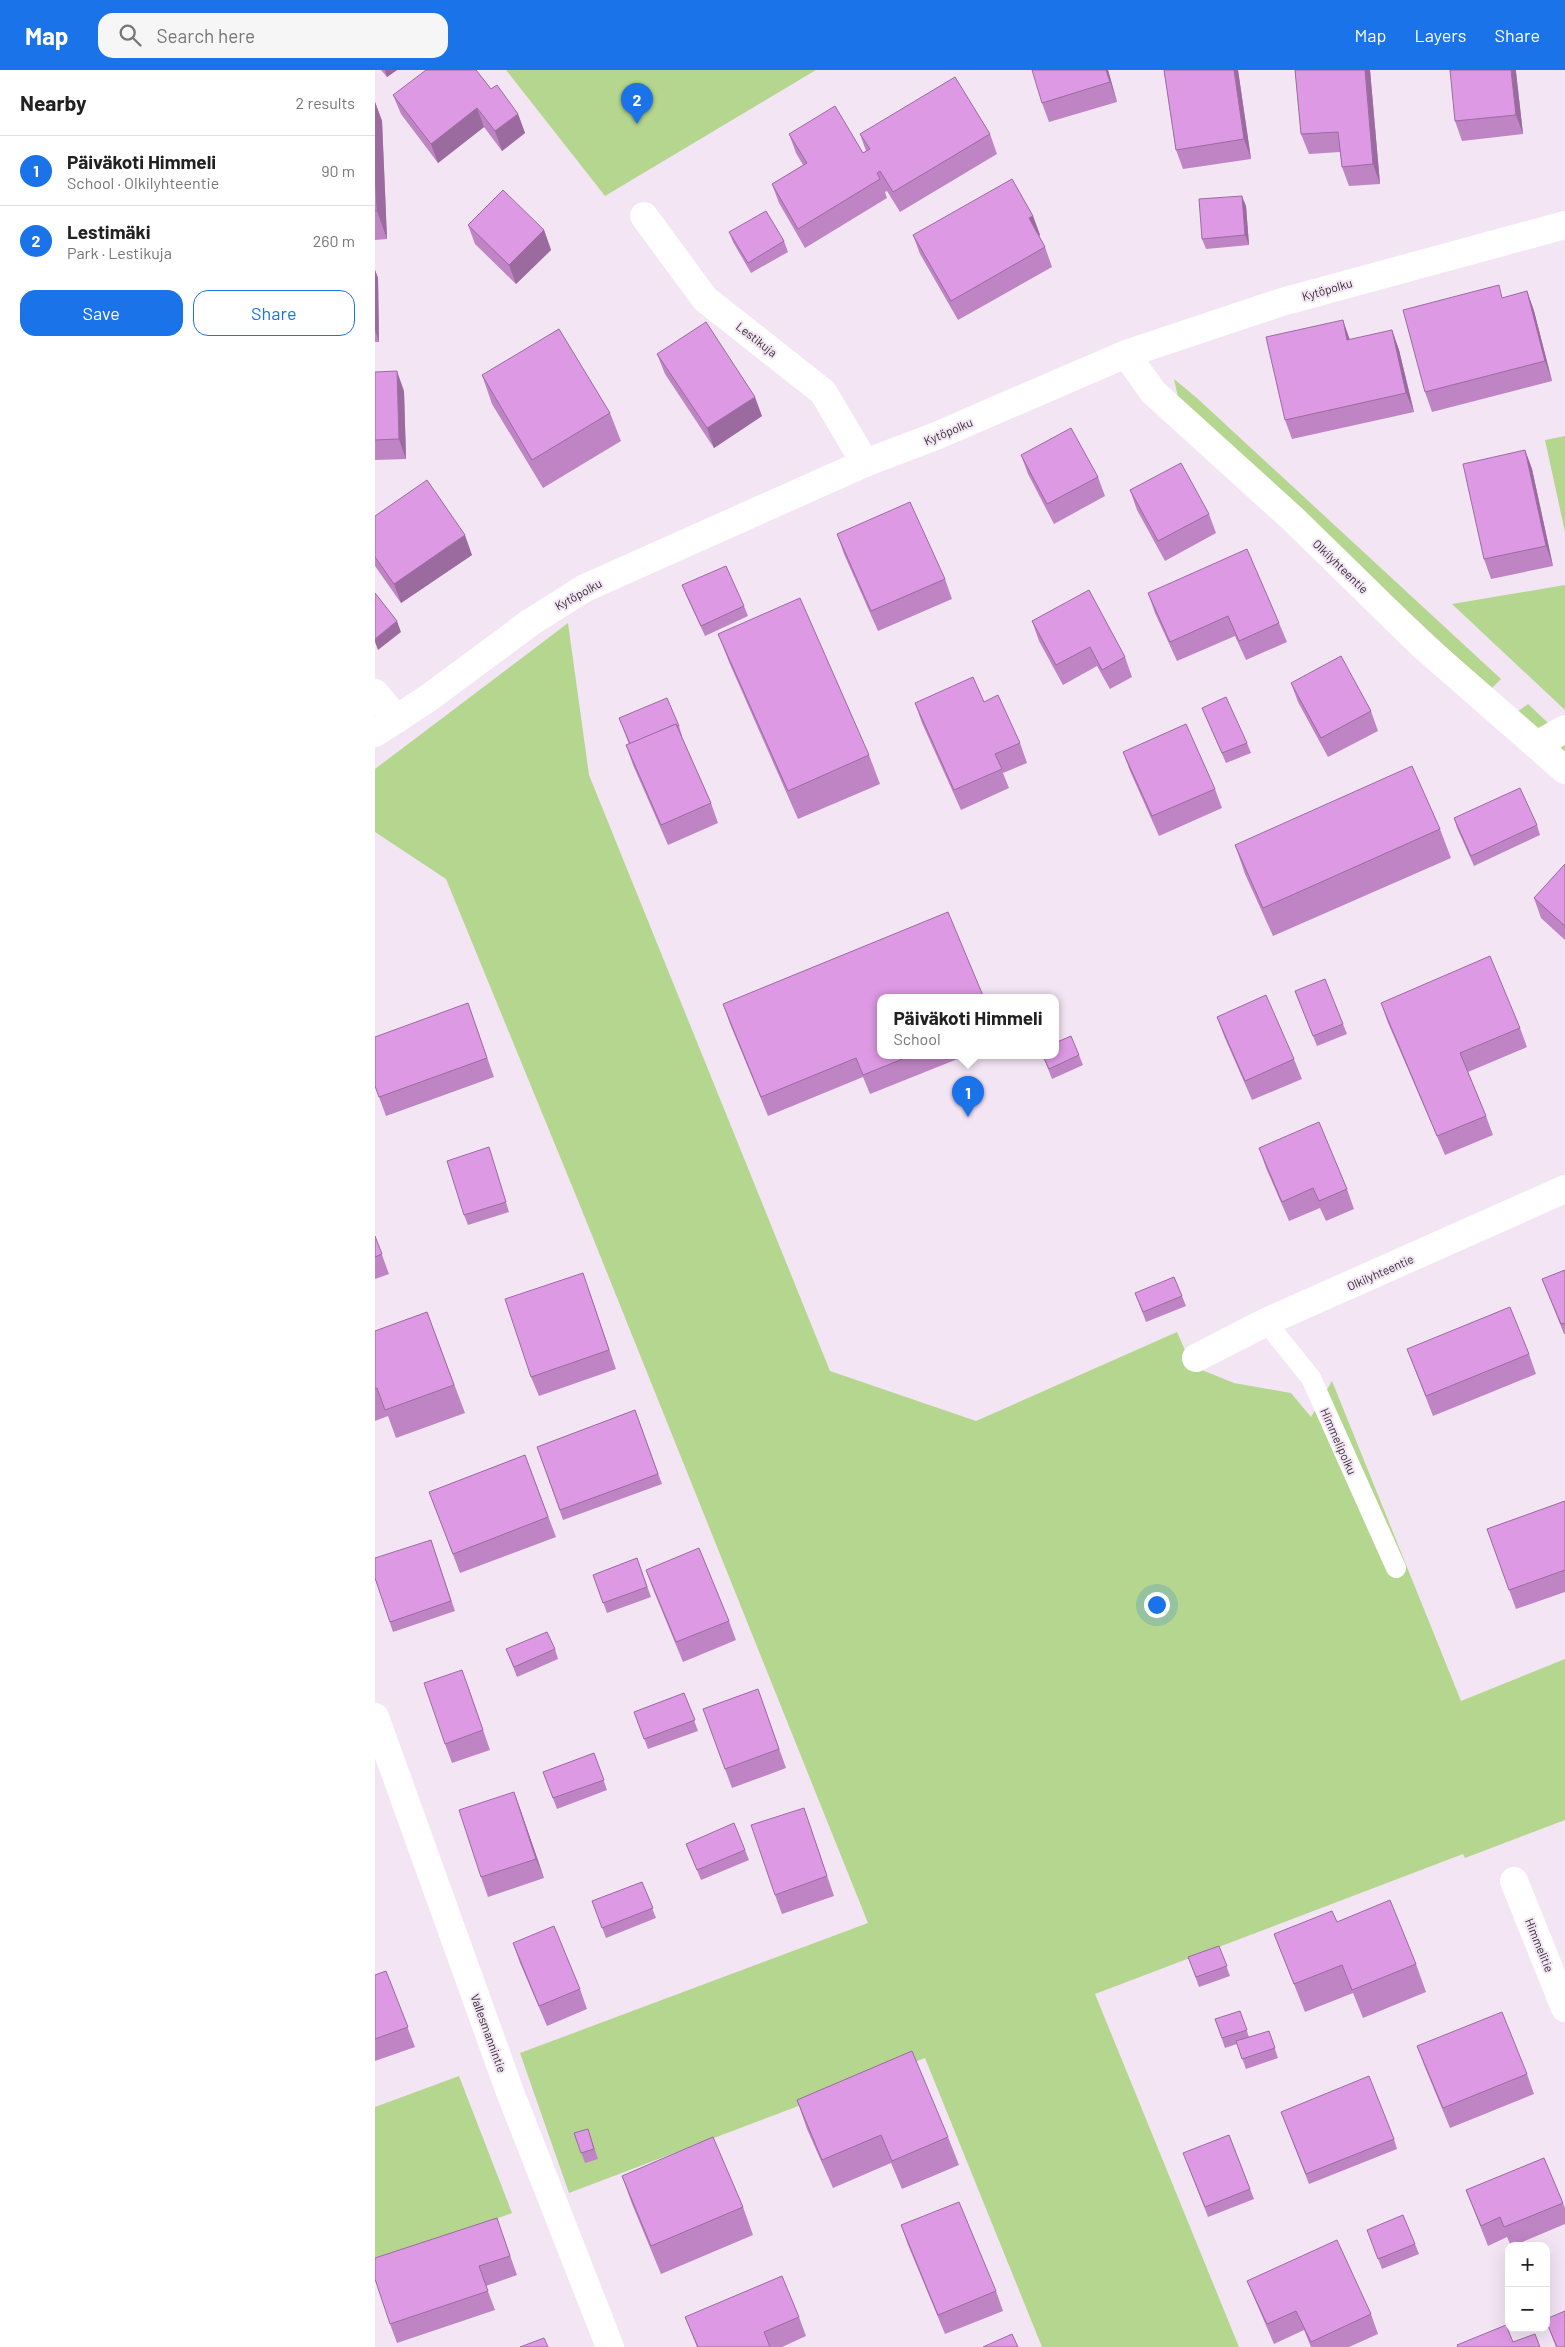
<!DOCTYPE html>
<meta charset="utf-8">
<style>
body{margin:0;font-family:Barlow,sans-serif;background:#f6f6f6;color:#222}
.controls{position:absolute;right:15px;bottom:15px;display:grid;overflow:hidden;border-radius:10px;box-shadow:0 5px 20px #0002}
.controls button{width:45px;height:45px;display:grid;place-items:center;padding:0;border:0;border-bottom:1px solid #e0e0e0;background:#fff;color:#222;font:25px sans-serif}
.you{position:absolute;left:781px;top:1534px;width:18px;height:18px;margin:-12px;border:4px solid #fff;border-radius:50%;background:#1a73e8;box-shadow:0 0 0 8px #1a73e833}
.badge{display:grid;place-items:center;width:32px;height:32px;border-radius:50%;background:#1a73e8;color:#fff;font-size:16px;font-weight:700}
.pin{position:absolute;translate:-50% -41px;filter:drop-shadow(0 1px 2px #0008)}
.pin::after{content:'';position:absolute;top:26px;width:18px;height:15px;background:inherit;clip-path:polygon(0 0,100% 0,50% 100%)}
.popup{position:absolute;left:502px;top:924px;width:182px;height:65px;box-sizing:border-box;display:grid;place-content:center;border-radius:10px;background:#fff;filter:drop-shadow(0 1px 4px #0005);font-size:16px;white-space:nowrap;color:#767676}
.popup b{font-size:19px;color:#222}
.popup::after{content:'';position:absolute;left:50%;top:100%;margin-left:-10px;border:10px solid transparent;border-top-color:#fff}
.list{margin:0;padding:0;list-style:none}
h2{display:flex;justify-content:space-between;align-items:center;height:65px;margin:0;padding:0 20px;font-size:21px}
h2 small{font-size:16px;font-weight:400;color:#767676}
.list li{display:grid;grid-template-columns:32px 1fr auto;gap:15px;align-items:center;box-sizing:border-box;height:70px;padding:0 20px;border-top:1px solid #e0e0e0}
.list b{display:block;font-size:19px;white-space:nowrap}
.list p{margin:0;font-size:16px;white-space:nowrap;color:#767676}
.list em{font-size:16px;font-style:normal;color:#767676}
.actions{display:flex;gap:10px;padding:15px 20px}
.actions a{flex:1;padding:11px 0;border:1px solid #1a73e8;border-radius:15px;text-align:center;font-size:18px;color:#1a73e8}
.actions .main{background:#1a73e8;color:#fff}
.icon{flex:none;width:28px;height:28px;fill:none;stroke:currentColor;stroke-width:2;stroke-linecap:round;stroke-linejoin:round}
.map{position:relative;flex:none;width:1190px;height:2277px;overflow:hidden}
header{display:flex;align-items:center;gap:30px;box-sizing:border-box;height:70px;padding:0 25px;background:#1a73e8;color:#fff}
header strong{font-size:24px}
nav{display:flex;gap:28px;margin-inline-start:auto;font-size:18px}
.search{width:350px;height:45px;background:#f6f6f6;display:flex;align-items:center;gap:12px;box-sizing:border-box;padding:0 18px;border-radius:15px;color:#767676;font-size:19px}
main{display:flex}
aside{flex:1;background:#fff}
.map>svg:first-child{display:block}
.green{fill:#b5d68e}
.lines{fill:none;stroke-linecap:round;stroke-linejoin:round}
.service{stroke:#fff;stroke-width:20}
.minor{stroke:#fff;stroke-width:28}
.wall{fill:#bf84c4}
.shaded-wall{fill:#9b6ba0}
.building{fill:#de99e4;stroke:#9b6ba0}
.labels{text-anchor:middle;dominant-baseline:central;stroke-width:4;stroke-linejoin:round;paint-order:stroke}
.street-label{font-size:12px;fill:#332e33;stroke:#f3e5f4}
</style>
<header>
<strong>Map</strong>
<div class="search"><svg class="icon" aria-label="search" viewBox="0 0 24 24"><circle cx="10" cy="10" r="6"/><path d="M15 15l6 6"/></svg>Search here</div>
<nav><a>Map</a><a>Layers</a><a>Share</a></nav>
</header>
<main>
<aside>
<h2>Nearby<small>2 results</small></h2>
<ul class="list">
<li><span class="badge">1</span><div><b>Päiväkoti Himmeli</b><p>School · Olkilyhteentie</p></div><em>90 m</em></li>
<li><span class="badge">2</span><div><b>Lestimäki</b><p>Park · Lestikuja</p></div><em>260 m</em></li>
</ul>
<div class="actions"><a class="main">Save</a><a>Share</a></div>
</aside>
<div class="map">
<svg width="1190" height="2277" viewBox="0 0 1190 2277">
<rect width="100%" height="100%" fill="#f3e5f4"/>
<g class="green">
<path d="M131,0H441L230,126Z"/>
<path d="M799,309L823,329L1126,609L1116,619L803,327Z"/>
<path d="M1190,366V462L1170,370Z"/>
<path d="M1190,515V640L1077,534Z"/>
<path d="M193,553L214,705L455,1301L601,1351L802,1262L817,1296L859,1313L916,1323L936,1347L957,1311L1086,1631L1190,1589V1750L1090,1788L1088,1784L720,1924L864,2277H667L550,1988L194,2123L145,1983L493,1853L204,1133L71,809L0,762V699Z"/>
<path d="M1153,634L1190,669V686L1142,642Z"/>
<path d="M84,2006L137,2143L0,2193V2037Z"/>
</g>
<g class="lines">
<path class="service" d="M891,1252L936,1308L1021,1498"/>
<g class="minor">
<path d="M269,146L330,229L448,322L490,393"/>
<path d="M751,284L778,322L918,449L1047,575L1190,700"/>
<path d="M0,623L22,649"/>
<path d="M0,663L52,629L156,552L210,518L490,393L561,366L751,284L907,232L1190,155"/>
<path d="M1162,675L1190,659"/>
<path d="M821,1288L891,1252L1190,1119"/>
<path d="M0,1647L135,2022L235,2277"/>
<path d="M1139,1811L1190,1938"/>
</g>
</g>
<g class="wall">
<path d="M6,0H22L12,7Z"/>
<path d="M733,0L742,32L674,52L667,33Z"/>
<path d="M789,0H863L876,89L808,99L801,80Z"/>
<path d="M920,0H995L1005,114L974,116L967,97L965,82L934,84L926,64Z"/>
<path d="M1141,2L1148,64L1087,71L1080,51Z"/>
<path d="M116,19L143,44L150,63L127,81L109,57L63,93L26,44L18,25Z"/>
<path d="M0,32L7,51L12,169L0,170Z"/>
<path d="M414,64L488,83L491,81L485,64H615L622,84L525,142L512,121L510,122L512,128L430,178L404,133L397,114L428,95L421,83Z"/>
<path d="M871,136L874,175L831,179L827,169Z"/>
<path d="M658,146L665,165L664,166L670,177L677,197L583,250L545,184L538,165Z"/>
<path d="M93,155L169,160L176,180L141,214L100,174Z"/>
<path d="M354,162L409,171L413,182L376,203L358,172Z"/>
<path d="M0,200L3,208L4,272H0Z"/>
<path d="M1152,221L1159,241L1177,311L1057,342L1050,322L1128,228Z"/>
<path d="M1017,260L1024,280L1039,342L917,369L910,350L975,270Z"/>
<path d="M282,284L387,346L339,378L290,304Z"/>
<path d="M0,302L29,321L31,389L0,390Z"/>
<path d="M107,305L235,343L246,371L168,418L117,334Z"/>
<path d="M1150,380L1157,399L1178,496L1116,509L1109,489Z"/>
<path d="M646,385L723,407L730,426L679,454L653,404Z"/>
<path d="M755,420L834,444L841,463L790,491L762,440Z"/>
<path d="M0,446L97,485L26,533L0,496Z"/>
<path d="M462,464L570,509L577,529L503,561L469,484Z"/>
<path d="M307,515L369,536L373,546L330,566L311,525Z"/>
<path d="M773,523L904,553L912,572L871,590L860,566L802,591L780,543Z"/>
<path d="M657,551L750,587L757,607L735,619L722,596L688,615L664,571Z"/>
<path d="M343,564L494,685L505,714L423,749L354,592Z"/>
<path d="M916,613L996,641L1003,661L953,687L923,632Z"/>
<path d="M609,632L645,673L652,693L628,703L634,718L586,740L547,653L540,633Z"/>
<path d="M827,638L872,673L876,683L851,693Z"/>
<path d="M244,648L304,656L307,666H306L336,733L343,753L293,775L258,695L251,675L254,674Z"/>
<path d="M748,682L840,719L847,738L784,766L755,701Z"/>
<path d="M1079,748L1162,755L1165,765L1099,796L1082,758Z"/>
<path d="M1065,759L1076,788L898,866L870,804L860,775Z"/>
<path d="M1190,794V870L1166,848L1159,828Z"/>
<path d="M920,921L968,954L972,964L942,976Z"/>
<path d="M93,933L119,1007L11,1046L0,1016Z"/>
<path d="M1006,933L1145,958L1152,977L1093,1002L1111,1046L1118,1065L1070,1085L1013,953Z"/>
<path d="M348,934L506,986H590L495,1024L488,1007L393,1046L355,954Z"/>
<path d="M842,947L919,989L927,1009L877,1030L849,966Z"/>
<path d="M704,985L708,995L677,1009L668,986Z"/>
<path d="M114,1077L134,1142L93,1155L89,1145Z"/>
<path d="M884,1078L972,1119L979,1139L951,1151L945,1138L914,1151L891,1098Z"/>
<path d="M0,1166L14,1204L0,1209Z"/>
<path d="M1190,1200V1264H1189L1167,1209Z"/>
<path d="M215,1223L241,1299L164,1326L156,1307Z"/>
<path d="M760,1223L807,1226L811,1236L771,1252Z"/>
<path d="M52,1242L90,1343L21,1368L13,1346L0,1351V1261Z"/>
<path d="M1032,1279L1154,1284L1161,1304L1058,1346Z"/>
<path d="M260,1340L287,1414L188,1450L162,1377Z"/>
<path d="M150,1385L181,1467L85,1503L54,1422Z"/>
<path d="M1190,1431V1522L1141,1539L1112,1459Z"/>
<path d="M56,1470L80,1541L18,1562L0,1508Z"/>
<path d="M262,1488L276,1527L232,1543L218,1505Z"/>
<path d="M271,1500L354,1551L361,1570L308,1592L278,1519Z"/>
<path d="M131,1579H180L183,1589L142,1607Z"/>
<path d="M94,1619L115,1680L77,1693L70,1674Z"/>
<path d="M383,1619L411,1698L357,1718L328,1639Z"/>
<path d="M309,1623L323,1661L273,1679L259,1642Z"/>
<path d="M219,1683L232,1720L182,1739L168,1702Z"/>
<path d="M139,1722L169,1808L113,1827L106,1807Z"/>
<path d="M429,1738L459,1826L407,1844L400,1825Z"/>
<path d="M311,1774L370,1780L374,1790L326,1810Z"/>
<path d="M267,1812L281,1848L231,1868L217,1831Z"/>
<path d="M962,1852L1041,1894L1051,1922L988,1948L978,1923L930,1942L899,1864Z"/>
<path d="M138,1873L205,1919L212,1939L172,1956L145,1893Z"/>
<path d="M844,1876L855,1906L824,1917L813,1887Z"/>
<path d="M11,1901L40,1977L0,1991V1905Z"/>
<path d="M865,1941L874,1967L894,1961L903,1988L871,1999L862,1974L850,1978L840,1949Z"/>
<path d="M1042,1976L1152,2004L1159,2024L1075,2058L1049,1995Z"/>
<path d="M422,2030L573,2067L584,2095L527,2119L516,2093L458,2118L432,2059Z"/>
<path d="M906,2042L1019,2069L1022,2079L934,2114Z"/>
<path d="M213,2059L223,2089L210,2093L199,2063Z"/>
<path d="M854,2065L879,2129L833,2147L812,2093Z"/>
<path d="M1169,2088L1190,2138V2154L1138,2176H1136L1132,2167L1113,2176L1091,2120Z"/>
<path d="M247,2106L368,2137L378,2165L286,2204L257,2134Z"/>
<path d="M526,2155L621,2221L628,2241L570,2264L533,2175Z"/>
<path d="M129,2168L142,2205L111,2216L120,2240L22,2273L15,2254Z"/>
<path d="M996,2170L1040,2174L1044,2184L1007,2199Z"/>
<path d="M872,2211L996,2244L1003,2264L974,2277H936L929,2260L899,2274L880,2230Z"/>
<path d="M310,2247H424L431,2266L407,2277H322Z"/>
<path d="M1171,2251L1190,2277H1181Z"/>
</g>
<g class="shaded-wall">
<path d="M10,0H22L12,7Z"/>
<path d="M731,0H733L742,32L735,12Z"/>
<path d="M859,0H863L876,89L869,69Z"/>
<path d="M990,0H995L1005,114L998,94Z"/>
<path d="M1136,0H1141V2L1148,64L1141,45Z"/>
<path d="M0,32L7,51L12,169L2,141L0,98Z"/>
<path d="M102,38L109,57L63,93L56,74Z"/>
<path d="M143,44L150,63L127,81L120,61Z"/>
<path d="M867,126L871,136L874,175L870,165Z"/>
<path d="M658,146L665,165L661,168L654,148Z"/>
<path d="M169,160L176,180L141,214L134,195Z"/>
<path d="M0,200L3,208L4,272L0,260Z"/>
<path d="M1152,221L1159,241L1177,311L1170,291Z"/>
<path d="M968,250L975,270H972Z"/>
<path d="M1017,260L1024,280L1039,342L1031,323Z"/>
<path d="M22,301L29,321L31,389L24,369Z"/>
<path d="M380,327L387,346L339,378L332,358Z"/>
<path d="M1150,380L1157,399L1178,496L1171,476Z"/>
<path d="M90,465L97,485L26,533L19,514Z"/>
<path d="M22,551L26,562L3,580L0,572V569Z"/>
<path d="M139,1722L146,1741L169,1808L161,1789Z"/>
</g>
<g class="building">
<path d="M51,0H101L116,19L122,15L143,44L120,61L102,38L56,74L18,25Z"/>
<path d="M657,0H731L735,12L667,33Z"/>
<path d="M789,0H859L869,69L801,80Z"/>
<path d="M920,0H990L998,94L967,97L963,62L926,64Z"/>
<path d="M1075,0H1136L1141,45L1080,51Z"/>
<path d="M580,7L615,64L518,122L505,101L502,103L505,109L423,159L397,114L432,93L414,64L460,36L488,83L495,79L485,64Z"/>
<path d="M0,98L2,141H0Z"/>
<path d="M637,109L658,146L654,148L670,177L576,231L538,165Z"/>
<path d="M128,120L169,160L134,195L93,155Z"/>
<path d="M867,126L870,165L827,169L824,129Z"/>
<path d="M391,141L409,171L373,193L354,162Z"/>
<path d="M1124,215L1127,228L1152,221L1170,291L1050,322L1028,240Z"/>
<path d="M968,250L972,270L1017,260L1031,323L910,350L891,267Z"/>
<path d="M331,252L380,327L332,358L282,284Z"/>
<path d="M184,259L235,343L157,390L107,305Z"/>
<path d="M22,301L24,369L0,370V302Z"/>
<path d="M696,358L723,407L672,434L646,385Z"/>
<path d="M1150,380L1171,476L1109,489L1088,394Z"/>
<path d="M806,393L834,444L783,471L755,420Z"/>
<path d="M52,410L90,465L19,514L0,487V446Z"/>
<path d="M535,432L570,509L496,541L462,464Z"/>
<path d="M872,479L904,553L864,571L853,546L795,572L773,523Z"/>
<path d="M351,496L369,536L326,556L307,515Z"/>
<path d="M714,520L750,587L727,600L715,577L681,595L657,551Z"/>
<path d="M0,523L22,551L0,569Z"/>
<path d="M425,528L494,685L413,721L343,564Z"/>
<path d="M966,586L996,641L946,668L916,613Z"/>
<path d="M598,607L609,632L623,625L645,673L620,684L627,699L579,720L540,633Z"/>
<path d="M851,627L872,673L847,683L827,638Z"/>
<path d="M292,628L304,656H302L301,654L255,674L244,648Z"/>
<path d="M301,654L336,733L286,755L251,675Z"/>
<path d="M811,654L840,719L777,746L748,682Z"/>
<path d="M1037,696L1065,759L888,838L860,775Z"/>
<path d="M1145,718L1162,755L1096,786L1079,748Z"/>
<path d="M1190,794V856L1159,828Z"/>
<path d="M573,842L609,928H506V986H535L488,1005L481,988L386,1027L348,934Z"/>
<path d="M1115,886L1145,958L1085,983L1111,1046L1062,1066L1006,933Z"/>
<path d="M950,909L968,954L938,966L920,921Z"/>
<path d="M891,925L919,989L870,1011L842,947Z"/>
<path d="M93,933L112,988L4,1027L0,1016V967Z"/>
<path d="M696,966L704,985L674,999L668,986H680V973Z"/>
<path d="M944,1052L972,1119L944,1131L938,1118L907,1132L884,1078Z"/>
<path d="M114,1077L131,1132L89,1145L72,1091Z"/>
<path d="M0,1166L7,1184L0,1187Z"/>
<path d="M1190,1200V1253L1186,1254L1167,1209Z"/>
<path d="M208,1203L234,1280L156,1307L130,1229Z"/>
<path d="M799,1207L807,1226L768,1242L760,1223Z"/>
<path d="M1135,1237L1154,1284L1051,1326L1032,1279Z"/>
<path d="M52,1242L79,1315L10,1340L2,1318L0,1319V1261Z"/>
<path d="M260,1340L283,1404L185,1440L162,1377Z"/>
<path d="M150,1385L173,1447L78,1484L54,1422Z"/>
<path d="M1190,1431V1500L1134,1520L1112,1459Z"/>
<path d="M56,1470L76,1531L15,1552L0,1508V1488Z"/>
<path d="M324,1478L354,1551L301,1572L271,1500Z"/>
<path d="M262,1488L272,1517L228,1533L218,1505Z"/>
<path d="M172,1562L180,1579L139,1597L131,1579Z"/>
<path d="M87,1600L108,1660L70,1674L49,1613Z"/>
<path d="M383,1619L404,1679L350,1699L328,1639Z"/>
<path d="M309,1623L320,1650L269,1669L259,1642Z"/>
<path d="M219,1683L229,1710L178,1728L168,1702Z"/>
<path d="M139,1722L161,1789L106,1807L84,1740Z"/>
<path d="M429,1738L452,1806L400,1825L376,1755Z"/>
<path d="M359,1753L370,1780L322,1800L311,1774Z"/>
<path d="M267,1812L278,1838L227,1858L217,1831Z"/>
<path d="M1015,1830L1041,1894L977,1920L967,1895L919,1914L899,1864L957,1841L962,1852Z"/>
<path d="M179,1856L205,1919L164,1936L138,1873Z"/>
<path d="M844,1876L852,1896L821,1907L813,1887Z"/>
<path d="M11,1901L33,1957L0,1969V1905Z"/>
<path d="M865,1941L872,1960L847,1968L840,1949Z"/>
<path d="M1127,1942L1152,2004L1068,2038L1042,1976Z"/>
<path d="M894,1961L900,1978L867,1989L861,1971Z"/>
<path d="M537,1981L573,2067L517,2091L506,2065L447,2090L422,2030Z"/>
<path d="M994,2006L1019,2069L931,2104L906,2042Z"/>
<path d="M213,2059L219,2079L206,2083L199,2063Z"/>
<path d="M854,2065L875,2119L830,2137L808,2083Z"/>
<path d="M338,2067L368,2137L276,2176L247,2106Z"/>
<path d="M1169,2088L1188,2133L1129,2157L1125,2147L1106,2156L1091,2120Z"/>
<path d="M584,2132L621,2221L563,2245L526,2155Z"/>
<path d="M1028,2145L1040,2174L1003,2189L992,2160Z"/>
<path d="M122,2148L135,2186L104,2196L113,2221L15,2254L0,2209V2188Z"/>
<path d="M962,2170L996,2244L936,2272L921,2241L892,2254L872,2211Z"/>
<path d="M407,2206L424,2247L389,2262L395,2277H323L310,2247Z"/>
<path d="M1190,2241V2277H1182L1171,2251V2249Z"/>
<path d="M1131,2255L1138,2272L1160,2264L1165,2277H1083L1082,2275Z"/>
<path d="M637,2264L643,2277H608Z"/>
<path d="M169,2268L173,2277H145Z"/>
</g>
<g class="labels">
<g class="street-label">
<text transform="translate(952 219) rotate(-16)">Kytöpolku</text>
<text transform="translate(382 269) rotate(38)">Lestikuja</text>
<text transform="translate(573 361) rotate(-23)">Kytöpolku</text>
<text transform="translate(966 496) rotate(44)">Olkilyhteentie</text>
<text transform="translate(203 524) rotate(-29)">Kytöpolku</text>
<text transform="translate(1005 1202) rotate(-24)">Olkilyhteentie</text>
<text transform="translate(964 1371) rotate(66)">Himmelipolku</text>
<text transform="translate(1165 1875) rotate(68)">Himmelitie</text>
<text transform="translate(114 1963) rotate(70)">Vallesmannintie</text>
</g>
</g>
</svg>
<div class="controls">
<button>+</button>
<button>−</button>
</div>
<div class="you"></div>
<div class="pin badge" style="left:593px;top:1047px">1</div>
<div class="popup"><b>Päiväkoti Himmeli</b>School</div>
<div class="pin badge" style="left:262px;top:54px">2</div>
</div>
</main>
